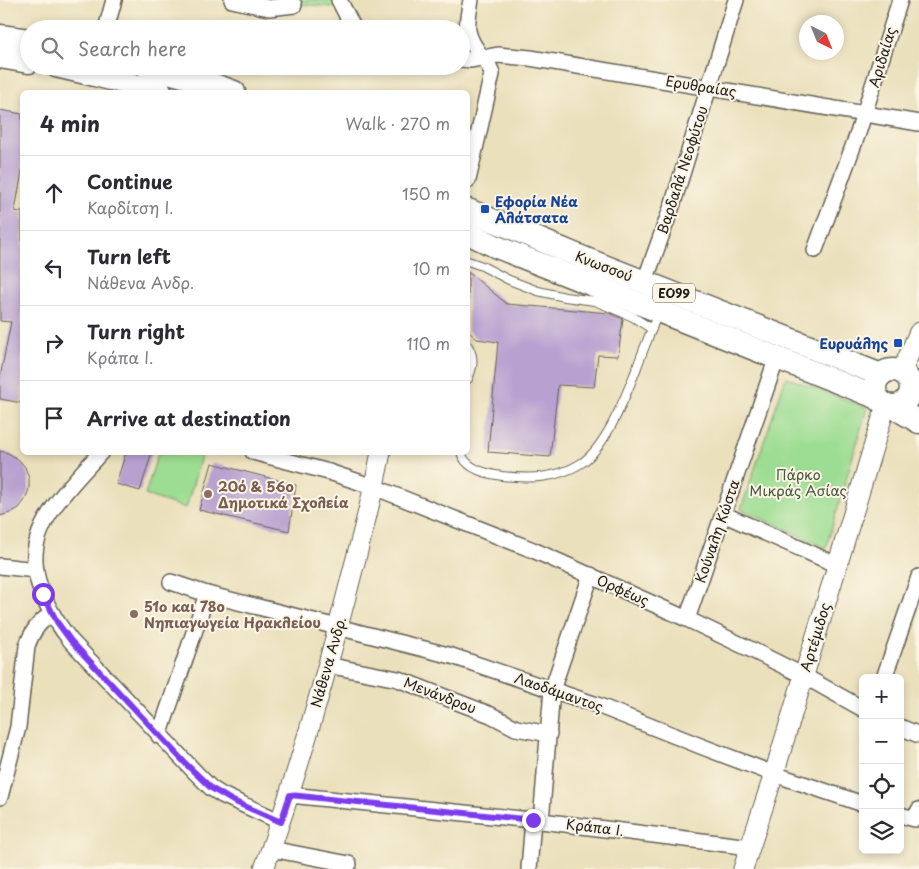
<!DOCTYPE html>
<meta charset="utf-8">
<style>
body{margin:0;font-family:"Playpen Sans",sans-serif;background:#f2f2f3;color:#2b2b33}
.controls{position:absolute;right:15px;bottom:15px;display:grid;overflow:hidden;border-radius:8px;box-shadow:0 2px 8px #0003}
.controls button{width:45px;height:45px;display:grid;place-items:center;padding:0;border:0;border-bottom:1px solid #e1e1e2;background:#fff;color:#2b2b33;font:25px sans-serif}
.compass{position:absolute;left:799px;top:15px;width:45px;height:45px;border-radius:50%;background:#fff;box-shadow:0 2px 8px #0003;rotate:137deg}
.stop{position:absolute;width:15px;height:15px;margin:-11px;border:4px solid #7c3aed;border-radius:50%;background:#fff}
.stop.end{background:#7c3aed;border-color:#fff;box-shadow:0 1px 5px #0008}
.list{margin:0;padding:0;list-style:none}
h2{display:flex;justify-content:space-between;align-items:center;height:65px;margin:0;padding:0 20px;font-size:21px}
h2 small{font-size:16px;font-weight:400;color:#7c7c81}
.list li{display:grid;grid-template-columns:32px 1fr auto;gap:15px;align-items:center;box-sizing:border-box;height:75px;padding:0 20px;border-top:1px solid #e1e1e2}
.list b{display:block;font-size:19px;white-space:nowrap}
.list p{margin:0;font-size:16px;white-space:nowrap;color:#7c7c81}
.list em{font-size:16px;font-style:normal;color:#7c7c81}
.icon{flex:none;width:28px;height:28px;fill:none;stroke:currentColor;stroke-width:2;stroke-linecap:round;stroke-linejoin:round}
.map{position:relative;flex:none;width:919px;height:869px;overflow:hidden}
.search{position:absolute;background:#fff;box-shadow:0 2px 8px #0003;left:20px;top:20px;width:450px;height:55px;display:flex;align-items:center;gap:12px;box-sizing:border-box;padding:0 18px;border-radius:28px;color:#7c7c81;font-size:19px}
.panel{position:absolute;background:#fff;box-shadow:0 2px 8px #0003;left:20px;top:90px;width:450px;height:365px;border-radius:8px}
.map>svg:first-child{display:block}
.green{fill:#9ddd93;stroke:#5c7c58}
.building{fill:#b8a1d0}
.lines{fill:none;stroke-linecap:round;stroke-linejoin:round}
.service-casing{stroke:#646154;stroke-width:10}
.minor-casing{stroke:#646154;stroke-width:18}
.tertiary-casing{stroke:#646154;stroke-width:21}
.primary-casing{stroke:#646154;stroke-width:25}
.service{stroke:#fff;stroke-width:8}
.minor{stroke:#fff;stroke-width:15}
.tertiary{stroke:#fff;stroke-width:19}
.primary{stroke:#fff;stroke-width:22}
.route{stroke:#7c3aed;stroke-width:6}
.transit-dot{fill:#1a4fb4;stroke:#fcf5e5;stroke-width:2}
.education-dot{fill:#8d6e63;stroke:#fcf5e5;stroke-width:2}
.labels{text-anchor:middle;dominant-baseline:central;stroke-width:4;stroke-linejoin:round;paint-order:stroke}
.shield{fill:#fcf5e5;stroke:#5f5d58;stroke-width:1}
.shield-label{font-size:12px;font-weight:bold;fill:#1c1c1c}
.street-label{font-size:14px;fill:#1c1c1c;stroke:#fcf5e5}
.transit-label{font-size:14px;font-weight:bold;fill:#164399;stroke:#fcf5e5;text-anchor:start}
.park-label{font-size:14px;fill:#435640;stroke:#fcf5e5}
.education-label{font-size:14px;font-weight:bold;fill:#785e54;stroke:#fcf5e5;text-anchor:start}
</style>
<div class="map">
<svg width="919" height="869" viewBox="0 0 919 869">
<rect width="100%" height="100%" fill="#fcf5e5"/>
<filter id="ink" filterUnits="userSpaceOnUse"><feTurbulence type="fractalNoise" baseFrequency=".02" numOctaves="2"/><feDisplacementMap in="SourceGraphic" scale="10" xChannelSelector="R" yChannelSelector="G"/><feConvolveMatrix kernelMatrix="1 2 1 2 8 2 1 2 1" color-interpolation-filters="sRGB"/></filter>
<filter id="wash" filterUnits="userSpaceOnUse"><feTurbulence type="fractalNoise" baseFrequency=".0096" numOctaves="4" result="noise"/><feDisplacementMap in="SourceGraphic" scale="20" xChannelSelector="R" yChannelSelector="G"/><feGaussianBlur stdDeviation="1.12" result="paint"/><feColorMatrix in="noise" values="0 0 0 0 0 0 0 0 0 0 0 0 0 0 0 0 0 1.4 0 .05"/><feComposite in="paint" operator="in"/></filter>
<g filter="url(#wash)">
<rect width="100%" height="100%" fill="#eae0bc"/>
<g class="green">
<path d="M298,0H334L336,3L332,7L298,4Z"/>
<path d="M786,377L867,408L826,548L741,509Z"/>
<path d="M201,453H202L186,508L145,495L158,453Z"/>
</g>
<g id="blocks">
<g class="building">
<path d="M0,110L22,114V171L15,211L22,212V403L0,399V377L11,322L0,321Z"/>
<path d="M468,272L507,304L609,313L623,319L618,356L598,355L594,387L558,385L550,457L488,452L498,342L477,339L468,331Z"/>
<path d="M0,451L8,453L18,459L25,467L29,478V489L25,500L19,508L10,513L0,516Z"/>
<path d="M126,452H152L140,491L116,484Z"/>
<path d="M212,463L296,485L289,531L199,510Z"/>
</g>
</g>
</g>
<g filter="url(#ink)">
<use href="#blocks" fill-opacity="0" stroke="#646154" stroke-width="1"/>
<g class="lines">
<g class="service-casing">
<g id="service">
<path d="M468,261L482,266L509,280L538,291L565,297L595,301L633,317L652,329"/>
<path d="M468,346C475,358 473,367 468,379"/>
<path d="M461,452C465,469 487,474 502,476C530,479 555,479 580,464C606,448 625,397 636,370C643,350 651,332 658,312"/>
</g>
</g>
<g class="minor-casing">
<g id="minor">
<path d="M232,0L269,8L294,5"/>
<path d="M339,0L354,29"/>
<path d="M106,29L114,0"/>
<path d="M461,59L471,60L498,55L530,58L919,123"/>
<path d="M468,180L492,74C491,67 486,62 482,57C464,34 466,27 471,0"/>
<path d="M815,250L858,133L900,0"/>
<path d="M645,281L672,206L736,0"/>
<path d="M101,452C77,479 37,516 35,554C33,586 52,617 71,641L196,773L211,788L222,795L281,822"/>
<path d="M253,452L329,472L374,487L533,550L687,619L754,651L804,676L863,709"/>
<path d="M723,514L837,565"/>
<path d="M0,566L36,570"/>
<path d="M171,582L207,594L452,656L597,705L703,747L774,774L863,804"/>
<path d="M687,619L777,357"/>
<path d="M327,665L398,679L491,715L516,728L549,734"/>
<path d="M884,678L919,577"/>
<path d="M900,727L919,735"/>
<path d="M159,736L207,594"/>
<path d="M290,795L541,821L750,847"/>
<path d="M0,797L18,727L27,646C32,631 39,621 52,614"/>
<path d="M900,815L915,819L919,810"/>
<path d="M541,821L552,690L591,575"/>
<path d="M271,849L349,864"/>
<path d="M529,869L533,820"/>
</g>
</g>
<g class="tertiary-casing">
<g id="tertiary">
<path d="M901,373L919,332"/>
<path d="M264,869C296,778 323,686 347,593C359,546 372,500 381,452"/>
<path d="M743,869L774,774L886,405"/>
</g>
</g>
<g class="primary-casing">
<g id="primary">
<path d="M0,36L29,40"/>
<path d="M0,57L29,62"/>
<path d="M56,66L95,75L161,92"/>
<path d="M146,66L212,84L234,92"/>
<path d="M468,210L586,259L881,375"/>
<path d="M468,233L497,247L878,398"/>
<circle cx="893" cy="388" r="18"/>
<path d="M892,406L919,422"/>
</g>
</g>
<use href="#service" class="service"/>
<use href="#minor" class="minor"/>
<use href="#tertiary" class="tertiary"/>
<use href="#primary" class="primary"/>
</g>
</g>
<g class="lines" filter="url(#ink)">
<path class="route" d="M43,594L57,622L71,641L186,764L211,788L233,801L281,822L290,795L533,820"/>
</g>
<g class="transit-dot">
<rect x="480" y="204" width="10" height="10" rx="2.5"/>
<rect x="893" y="338" width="10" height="10" rx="2.5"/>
</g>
<g class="education-dot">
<circle cx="208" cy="494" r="5"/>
<circle cx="134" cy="614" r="5"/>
</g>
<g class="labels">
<rect class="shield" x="653" y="283.5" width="42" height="19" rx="4"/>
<g class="shield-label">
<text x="674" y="293">ΕΟ99</text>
</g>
<g class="street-label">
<text transform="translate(882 57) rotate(-73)">Αριδαίας</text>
<text transform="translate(701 86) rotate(9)">Ερυθραίας</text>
<text transform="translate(682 170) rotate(-72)">Βαρδαλά Νεοφύτου</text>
<text transform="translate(604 266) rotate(21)">Κνωσσού</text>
<text transform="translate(717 531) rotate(-71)">Κούναλη Κώστα</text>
<text transform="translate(623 590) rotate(24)">Ορφέως</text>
<text transform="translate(815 637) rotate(-73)">Αρτέμιδος</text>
<text transform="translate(328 662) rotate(-74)">Νάθενα Ανδρ.</text>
<text transform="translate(559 692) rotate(19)">Λαοδάμαντος</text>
<text transform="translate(440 695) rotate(21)">Μενάνδρου</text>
<text transform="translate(595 827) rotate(7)">Κράπα Ι.</text>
</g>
<g class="transit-label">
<text x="495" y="201">Εφορία Νέα<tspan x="495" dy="16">Αλάτσατα</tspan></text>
<text x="888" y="343" text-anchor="end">Ευρυάλης</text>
</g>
<g class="park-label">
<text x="798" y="474">Πάρκο<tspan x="798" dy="16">Μικράς Ασίας</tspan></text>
</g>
<g class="education-label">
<text x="218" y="486">20ό &amp; 56ο<tspan x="218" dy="16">Δημοτικά Σχολεία</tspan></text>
<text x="144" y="606">51ο και 78ο<tspan x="144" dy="16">Νηπιαγωγεία Ηρακλείου</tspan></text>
</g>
</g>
</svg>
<div class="controls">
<button>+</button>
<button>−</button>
<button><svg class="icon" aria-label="locate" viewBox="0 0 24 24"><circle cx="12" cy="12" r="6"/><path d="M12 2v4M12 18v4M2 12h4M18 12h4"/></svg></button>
<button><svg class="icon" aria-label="layers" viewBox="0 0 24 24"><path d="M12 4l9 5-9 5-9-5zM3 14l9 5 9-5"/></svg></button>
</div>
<svg class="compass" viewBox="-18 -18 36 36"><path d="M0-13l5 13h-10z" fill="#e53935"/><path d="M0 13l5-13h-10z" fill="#7c7c81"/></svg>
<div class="stop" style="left:43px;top:594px"></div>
<div class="stop end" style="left:533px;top:820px"></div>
<div class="search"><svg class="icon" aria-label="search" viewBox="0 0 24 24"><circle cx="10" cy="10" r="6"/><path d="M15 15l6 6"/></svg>Search here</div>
<section class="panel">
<h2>4 min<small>Walk · 270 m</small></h2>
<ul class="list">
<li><svg class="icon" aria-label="ahead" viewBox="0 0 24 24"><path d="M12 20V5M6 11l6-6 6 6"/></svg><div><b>Continue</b><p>Καρδίτση Ι.</p></div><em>150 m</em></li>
<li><svg class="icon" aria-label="left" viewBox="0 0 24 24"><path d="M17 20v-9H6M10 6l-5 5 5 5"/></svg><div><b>Turn left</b><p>Νάθενα Ανδρ.</p></div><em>10 m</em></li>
<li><svg class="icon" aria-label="right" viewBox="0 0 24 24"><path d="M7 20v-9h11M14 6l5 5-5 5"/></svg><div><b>Turn right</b><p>Κράπα Ι.</p></div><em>110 m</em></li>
<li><svg class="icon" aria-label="arrive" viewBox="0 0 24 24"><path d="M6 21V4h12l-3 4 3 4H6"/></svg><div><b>Arrive at destination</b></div></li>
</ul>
</section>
</div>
